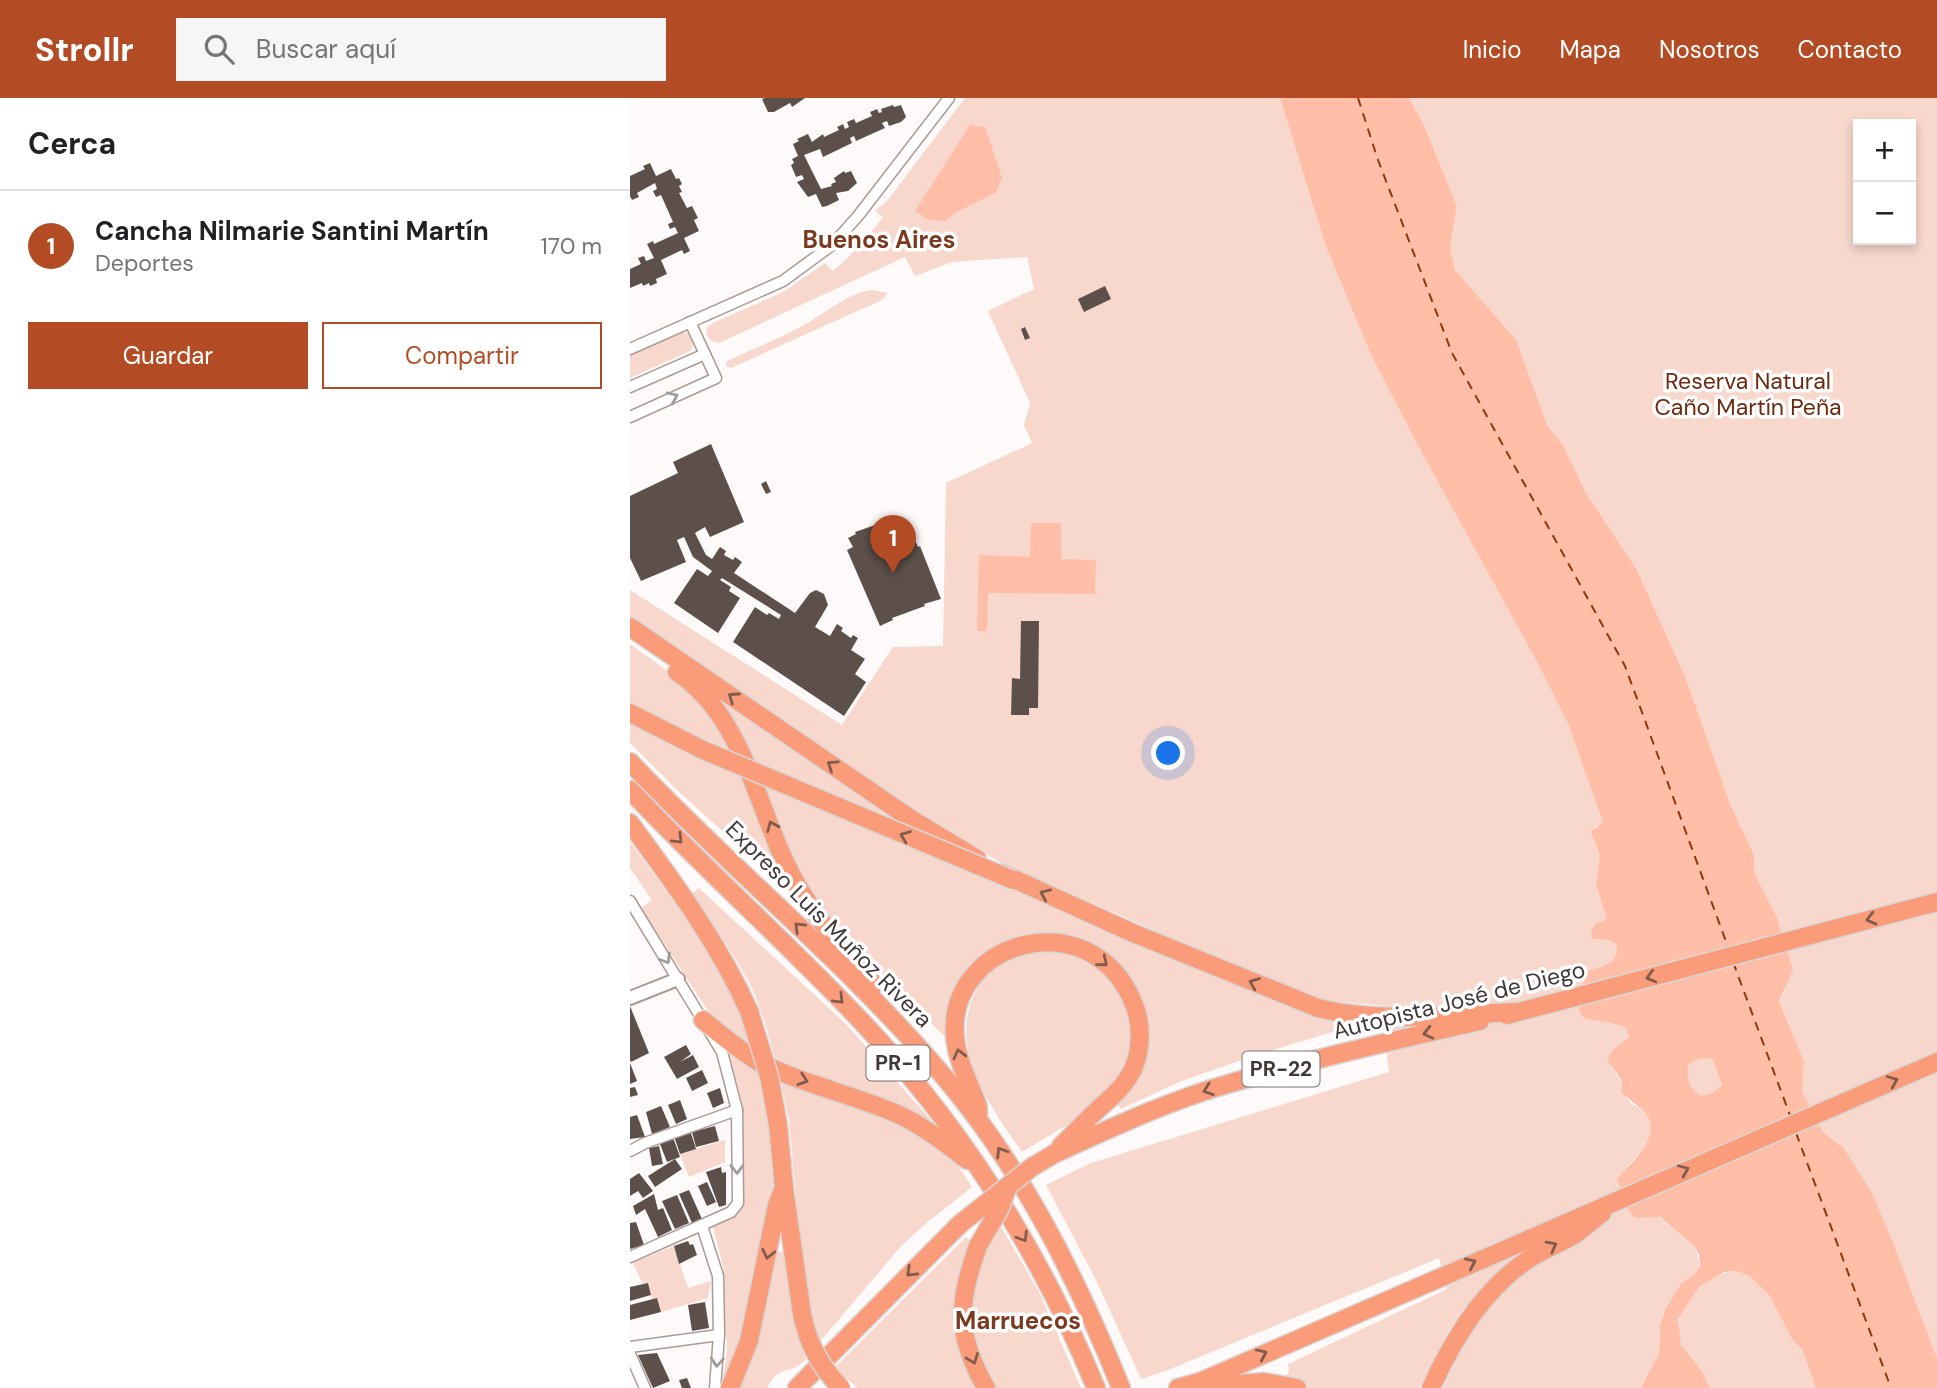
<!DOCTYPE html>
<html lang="es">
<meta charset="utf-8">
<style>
body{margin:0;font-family:"DM Sans",sans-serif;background:#f6f6f6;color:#202124}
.controls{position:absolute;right:21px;top:21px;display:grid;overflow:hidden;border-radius:0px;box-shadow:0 4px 10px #0003}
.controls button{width:63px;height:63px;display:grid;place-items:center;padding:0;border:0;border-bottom:2px solid #e0e0e0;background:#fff;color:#202124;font:35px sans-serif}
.you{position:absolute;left:539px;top:656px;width:24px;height:24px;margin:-18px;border:5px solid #fff;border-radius:50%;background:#1a73e8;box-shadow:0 0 0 10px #1a73e833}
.badge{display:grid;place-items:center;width:46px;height:46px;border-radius:50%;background:#b34c24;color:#fff;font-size:23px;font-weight:700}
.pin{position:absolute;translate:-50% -58px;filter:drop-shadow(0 2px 4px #0008)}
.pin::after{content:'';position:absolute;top:37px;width:24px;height:21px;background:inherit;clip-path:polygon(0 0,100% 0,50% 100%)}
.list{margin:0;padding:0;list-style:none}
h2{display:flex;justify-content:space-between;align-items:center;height:91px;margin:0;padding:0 28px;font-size:30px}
h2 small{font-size:23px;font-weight:400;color:#757577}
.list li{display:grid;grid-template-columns:46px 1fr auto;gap:21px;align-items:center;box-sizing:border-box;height:112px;padding:0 28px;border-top:2px solid #e0e0e0}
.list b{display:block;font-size:26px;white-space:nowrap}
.list p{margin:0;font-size:23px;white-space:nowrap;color:#757577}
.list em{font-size:23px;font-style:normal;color:#757577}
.actions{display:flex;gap:14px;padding:21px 28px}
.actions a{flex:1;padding:16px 0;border:2px solid #b34c24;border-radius:0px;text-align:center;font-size:24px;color:#b34c24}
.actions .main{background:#b34c24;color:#fff}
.icon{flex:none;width:38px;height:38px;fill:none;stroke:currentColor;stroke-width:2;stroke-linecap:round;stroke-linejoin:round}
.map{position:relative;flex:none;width:1307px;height:1290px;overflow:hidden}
header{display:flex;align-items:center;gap:42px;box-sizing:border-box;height:98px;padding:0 35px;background:#b34c24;color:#fff}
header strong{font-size:33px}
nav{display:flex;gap:38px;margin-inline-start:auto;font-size:24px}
.search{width:490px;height:63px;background:#f6f6f6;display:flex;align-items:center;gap:18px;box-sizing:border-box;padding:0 24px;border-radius:0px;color:#757577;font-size:26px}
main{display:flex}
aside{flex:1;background:#fff}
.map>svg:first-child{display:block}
.green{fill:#f8d7cc;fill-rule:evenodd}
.water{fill:#febea7;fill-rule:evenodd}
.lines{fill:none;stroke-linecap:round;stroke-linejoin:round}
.ferry{stroke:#903711;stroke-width:2;stroke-dasharray:9 7;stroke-linecap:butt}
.building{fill:#5d504b}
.minor-casing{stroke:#ab9b96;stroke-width:13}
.tertiary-casing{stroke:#ab9b96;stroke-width:16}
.motorway-casing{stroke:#d9d7d7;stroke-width:21}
.minor{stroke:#fff;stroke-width:10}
.tertiary{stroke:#fff;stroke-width:12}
.motorway{stroke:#fa9c7a;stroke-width:18}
.motorway-bridge-casing{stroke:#d9d7d7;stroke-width:21;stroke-linecap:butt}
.motorway-bridge{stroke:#fa9c7a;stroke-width:18}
.oneway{stroke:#a09c9b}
.oneway2{stroke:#815c4e}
.labels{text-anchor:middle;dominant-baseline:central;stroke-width:7;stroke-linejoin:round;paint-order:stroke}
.shield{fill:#fff;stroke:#797473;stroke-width:2}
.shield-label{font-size:21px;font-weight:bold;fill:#403937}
.park-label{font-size:23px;fill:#6e2a0f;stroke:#fff}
.street-label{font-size:23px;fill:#403937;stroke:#fff}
.neighbourhood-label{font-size:24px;font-weight:bold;fill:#7c3920;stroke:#fff}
</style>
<header>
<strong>Strollr</strong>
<div class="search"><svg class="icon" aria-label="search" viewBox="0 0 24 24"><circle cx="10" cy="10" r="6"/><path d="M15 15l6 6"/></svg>Buscar aquí</div>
<nav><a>Inicio</a><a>Mapa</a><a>Nosotros</a><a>Contacto</a></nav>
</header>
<main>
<aside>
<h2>Cerca<small></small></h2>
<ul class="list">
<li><span class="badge">1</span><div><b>Cancha Nilmarie Santini Martín</b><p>Deportes</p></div><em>170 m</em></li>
</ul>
<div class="actions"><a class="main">Guardar</a><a>Compartir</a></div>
</aside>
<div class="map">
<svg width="1307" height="1290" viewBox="0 0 1307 1290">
<rect width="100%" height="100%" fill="#fefaf9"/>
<g class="green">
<path d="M335,0H650L695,146L740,255L786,344L907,564L938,626L974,725L960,732L970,757L966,786L978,821L965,826L961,833L963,841L979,842L986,846C990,867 971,869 954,873L949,914L955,921L981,925L996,930L999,939L992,945L980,969C995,983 990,992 998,1002C1003,1008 1011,1010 1016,1016C1030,1035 1010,1054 998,1068L1019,1118L1029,1119L1065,1149L1070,1168L1064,1177L1051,1185L1036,1210L1030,1227L1029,1255L1011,1290H813L832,1249L825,1224L819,1232L789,1290H650L659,1273L658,1266L817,1191L809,1160L538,1272L511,1281L466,1182L416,1087L461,1065L759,974L757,958L762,908L696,903L537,838L368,763L298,722L0,523V492L212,627L263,549L313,548L316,385L402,345L394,327L400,305L358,213L404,191L397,159L322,164L285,178L275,159L89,245L82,243L77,238L76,231L83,225L153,194L195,165L203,173C222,157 238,139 253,119L245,113L257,103Z"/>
<path d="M779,0H1307V1260L1266,1152L1213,1049L1193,1034L1172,993L1174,963L1149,903L1155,891L1124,775V757L1101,708L1055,578L1007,472L956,395L933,347L917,327L903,293L839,190L825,172L820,148L827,108L794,27ZM1228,26H1281V142H1228Z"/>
<path d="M242,192L258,195L252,202L101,270L96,268V264L99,262C124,251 150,240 174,227C196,215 217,195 242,192Z"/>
<path d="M51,234L59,235L63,240L62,252L0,280V257Z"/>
<path d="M0,546L57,587L70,599L104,654L14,615L0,606Z"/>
<path d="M70,581L261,719L125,665L112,637Z"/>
<path d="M0,621L116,679L157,791L48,693L0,645Z"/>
<path d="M131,686L647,903L711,928L712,931L620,959L549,984L491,1011L486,1004L455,1016L392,1054C357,1003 311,943 353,881L340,870C325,892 318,914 317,941L193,817L177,797Z"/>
<path d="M0,744C49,811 98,870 122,951L89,924L76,910L11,810L22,802L0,770Z"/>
<path d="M69,790L216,926L301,1022L298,1025L146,964C140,942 134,919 125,897C109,861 84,829 62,796Z"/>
<path d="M99,954L126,968L139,1023L145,1072L143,1090L118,1227L95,1290H90C94,1272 101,1248 94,1230L93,1168L83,1129L104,1119L113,1109L111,1001Z"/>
<path d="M1079,959L1083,961L1092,987L1084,994L1071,998C1058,988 1056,982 1059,966L1069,961Z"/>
<path d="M150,980L257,1018L320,1056L342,1089L299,1123L271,1148L188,1246L175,1198L159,1022Z"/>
<path d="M95,1042V1064L59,1079L50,1056Z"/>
<path d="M370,1127L409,1194L451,1290H364C335,1229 330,1186 370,1127Z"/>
<path d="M336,1139L342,1144L332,1171L347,1290H228L204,1270Z"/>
<path d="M44,1148L58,1190L81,1183L78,1200L31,1214L27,1200L22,1201L18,1185L13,1186L3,1165Z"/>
<path d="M157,1153L167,1237L176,1261C159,1279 150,1264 137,1290H106L143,1154Z"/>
<path d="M1105,1173L1118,1177L1139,1197L1163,1243L1172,1251L1186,1290H1080C1077,1283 1074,1276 1070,1270C1063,1262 1053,1254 1050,1243C1040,1210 1074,1176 1105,1173Z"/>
</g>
<g class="water">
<path d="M650,0H779L794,27L827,108L820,148L825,172L886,242L917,327L933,347L956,395L1007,472L1055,578L1101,708L1124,757V775L1147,820L1163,872L1149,903L1174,963L1172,993L1193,1034L1213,1049L1242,1095L1266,1152L1307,1260V1290H1186L1172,1251L1163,1243L1139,1197L1118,1177L1105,1173L1094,1174L1069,1189L1048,1221L1051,1247L1072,1273L1080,1290H1011L1029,1255L1030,1227L1036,1210L1051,1185L1064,1177L1070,1168L1069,1157L1065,1149L1030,1119L1005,1120L1000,1114L987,1082C1000,1065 1033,1038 1016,1016C1009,1007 998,1002 991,994C995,979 984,974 977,963L982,953L999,939L996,930L981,925L955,921L949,914L954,873C971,869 990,867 986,846L979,842L962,841L961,833L965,826L977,821L966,786L970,757L960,732L966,730L973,724L938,626L907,564L786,344L740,255L695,146ZM1079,960L1083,962L1092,987L1084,994L1071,998C1058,988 1056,982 1059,966L1069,961Z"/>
<path d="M340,27L355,29L372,80L365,95L325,115L315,123L299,122L285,113Z"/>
<path d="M401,425H431V461L466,462L465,496L358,495L357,533H347L349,457L400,459Z"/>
</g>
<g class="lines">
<g class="ferry">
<path d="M728,0L748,62L822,255L995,568L1098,849"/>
<path d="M1103,864L1161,1020"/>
<path d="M1166,1035L1261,1290"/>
</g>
</g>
<g class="building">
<path d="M135,0H175L162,9L160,5L144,14H138L132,1Z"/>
<path d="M263,7L264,9L271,7L276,19L271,24L259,28L257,23L252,25L255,30L226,43L224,38L220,40L222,45L193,59L190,51L174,57L191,91L202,88L201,86L206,84L204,80L214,73L215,75L221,73L227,85L218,93L206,95L209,102L197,108L192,109L186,96L178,99L167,84L174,81L172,77L166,79L161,67L164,65L162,61L168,58L163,46L169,43L167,41L178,36L182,44L193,36L194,39L209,32L207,29L213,26L215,31L219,29L217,24L224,21L226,25L242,18L240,14L247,11L249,15L252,14L251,11Z"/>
<path d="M20,65L26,78L41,71L46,81L49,80L52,86L49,88L52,94L49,95L57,110L62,108L68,120L64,122L69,133L54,140L60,153L54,156L52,152L31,162L37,176L26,181L27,185L20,188L19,185L13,188L12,185L0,190V171L11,166L8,160L14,158L16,163L24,160L17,146L23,143L24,146L48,135L45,129L40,131L38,126L43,124L31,97L26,99L23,93L27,91L25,85L7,95L9,99L2,102L0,98V78L15,71L13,68Z"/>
<path d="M475,188L481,201L454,214L448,201Z"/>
<path d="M395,229L400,240L395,242L391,231Z"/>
<path d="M81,346L114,424L80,439L75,429L65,435L76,457L82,461L90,449L96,453L94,457L103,462L105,459L112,464L104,475L165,515L180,495L186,492L194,496L198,507L185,529L200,538L207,526L213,530L211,533L221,540L223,537L228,540L221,552L235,561L225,576L236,584L214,618L103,544L125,509L137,517L139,515L149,521L151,517L92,480L90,482L101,489L99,493L110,500L88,535L44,505L67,471L78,478L82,473L63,459L54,439L47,442L56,464L11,483L0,460V398L48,375L43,364Z"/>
<path d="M136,383L141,394L136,396L131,386Z"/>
<path d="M251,425L255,435L266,430L268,436L280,431L288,449L290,448L311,501L294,506L295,508L262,520L263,522L250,528L217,452L223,449L218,440L226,436L225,434Z"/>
<path d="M391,523H409L408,610H399V617H381L382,580L390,581Z"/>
<path d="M0,908L19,955L1,964L0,962Z"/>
<path d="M56,947L61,956L50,964L63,957L69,969L47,981L34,959Z"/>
<path d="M0,965L7,983L0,986Z"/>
<path d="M72,972L78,985L62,993L56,980Z"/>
<path d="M5,989L8,997L0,999V990Z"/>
<path d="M90,990L94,1005L83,1010L77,995Z"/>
<path d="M50,1002L57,1021L46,1026L38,1007Z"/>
<path d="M31,1008L40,1029L22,1036L16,1014Z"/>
<path d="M7,1017L15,1039L0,1041V1019Z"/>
<path d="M85,1028L89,1043L66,1049L62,1034Z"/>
<path d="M60,1032L66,1051L50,1056L44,1038Z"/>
<path d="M41,1042H44L50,1059L37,1064L30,1046Z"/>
<path d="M29,1048L33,1066L22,1068L19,1050Z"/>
<path d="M45,1061L52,1071L25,1089L18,1078Z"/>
<path d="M91,1069L92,1075L96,1074V1107L89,1109L76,1074Z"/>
<path d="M9,1075L23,1093L13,1100L8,1093L0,1098V1081Z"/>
<path d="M77,1084L86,1104L77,1108L68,1088Z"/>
<path d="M59,1092L72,1121L62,1125L49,1096Z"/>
<path d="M24,1096L28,1112L33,1110L42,1132L28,1139L15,1111L6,1117L3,1108Z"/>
<path d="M47,1097L59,1125L45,1131L32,1103Z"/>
<path d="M6,1124L14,1147L0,1151V1125Z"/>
<path d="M58,1143L60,1147L63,1146L67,1157L49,1166L44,1148Z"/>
<path d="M18,1185L21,1197L0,1203V1189Z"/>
<path d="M27,1200L31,1214L0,1222V1207Z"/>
<path d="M75,1204L79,1230L62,1233L58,1207Z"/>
<path d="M27,1255L40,1283L23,1290L8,1257Z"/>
<path d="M57,1280L61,1290H52L49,1282Z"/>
</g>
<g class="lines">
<g class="minor-casing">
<g id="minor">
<path d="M0,251L153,183L202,147L228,118L319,0"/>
<path d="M0,289L75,256"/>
<path d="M0,319L86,280L60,224"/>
<path d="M0,803L92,954L107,1012L108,1105L101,1114L0,1159"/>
<path d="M0,1053L15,1045L107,1012"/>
<path d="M72,1128L88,1178L89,1237L85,1290"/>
<path d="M0,1249L89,1237"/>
<path d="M0,1256L15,1290"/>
</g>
</g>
<g class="tertiary-casing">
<path id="tertiary" d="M0,900L48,881"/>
</g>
<g class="motorway-casing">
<g id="motorway">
<path d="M0,529L281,721L347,761"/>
<path d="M47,574C118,622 126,715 166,785C187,822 216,855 244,887"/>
<path d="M0,615L73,652"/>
<path d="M0,664C104,774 224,870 321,987C395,1076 448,1183 491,1290"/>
<path d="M0,692C75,772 158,845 233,925C334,1032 410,1154 466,1290"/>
<path d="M0,725C44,785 88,844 119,913"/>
<path d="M371,775L503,835L688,910C750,926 824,916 888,914"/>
<path d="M877,917L1307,804"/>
<path d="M73,922C91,937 109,952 129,964C172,986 221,996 265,1015C291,1026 315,1045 337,1062"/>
<path d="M348,1017V1009C340,986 327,963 325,939C316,842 461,802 503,904C512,924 512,951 503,971C494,991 476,1003 461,1018C451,1028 441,1038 431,1048"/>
<path d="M148,1027L154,1090L172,1216"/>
<path d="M424,1056C479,1031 534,1005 591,988C676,962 763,943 850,923"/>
<path d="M348,1148C328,1205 325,1235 356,1290"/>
<path d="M570,1284L599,1287L634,1284L667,1290"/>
<path d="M100,1290L119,1243L147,1107L154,1090"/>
<path d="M167,1290L330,1126"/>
<path d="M548,1290L570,1284L1307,964"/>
<path d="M801,1290C823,1241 853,1191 899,1161C914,1151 932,1145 947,1135C955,1129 964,1121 972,1115"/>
</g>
</g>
<use href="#minor" class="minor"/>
<use href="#tertiary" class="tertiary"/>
<use href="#motorway" class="motorway"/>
<g class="motorway-bridge-casing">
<g id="motorway-bridge">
<path d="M73,652L383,782"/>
<path d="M119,913L139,978L148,1027"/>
<path d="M330,1126L402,1069L424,1056"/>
<path d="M348,1148L369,1112L378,1088"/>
<path d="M172,1216C178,1246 190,1268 211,1290"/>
</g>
</g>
<use href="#motorway-bridge" class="motorway-bridge"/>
</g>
<defs><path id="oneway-chevron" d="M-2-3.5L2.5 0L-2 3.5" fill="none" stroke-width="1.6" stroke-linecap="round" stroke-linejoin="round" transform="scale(1.75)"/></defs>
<g class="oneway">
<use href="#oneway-chevron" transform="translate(43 299) rotate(-24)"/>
<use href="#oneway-chevron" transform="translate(36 861) rotate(58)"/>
<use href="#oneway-chevron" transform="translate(107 1071) rotate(89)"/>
<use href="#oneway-chevron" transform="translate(87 1264) rotate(95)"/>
</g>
<g class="oneway2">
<use href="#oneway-chevron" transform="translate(103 599) rotate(-145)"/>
<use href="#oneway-chevron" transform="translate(202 667) rotate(-146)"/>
<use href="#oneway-chevron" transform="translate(142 728) rotate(-113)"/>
<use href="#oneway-chevron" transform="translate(275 738) rotate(-158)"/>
<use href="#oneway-chevron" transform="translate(48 741) rotate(45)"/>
<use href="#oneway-chevron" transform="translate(415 796) rotate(-156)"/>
<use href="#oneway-chevron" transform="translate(1241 821) rotate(165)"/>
<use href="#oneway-chevron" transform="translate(169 829) rotate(-136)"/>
<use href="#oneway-chevron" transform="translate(473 864) rotate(39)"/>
<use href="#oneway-chevron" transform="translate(1021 879) rotate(165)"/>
<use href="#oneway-chevron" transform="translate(624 885) rotate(-158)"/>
<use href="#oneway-chevron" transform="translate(209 901) rotate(45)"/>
<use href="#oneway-chevron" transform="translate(798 935) rotate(167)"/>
<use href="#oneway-chevron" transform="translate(329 956) rotate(-104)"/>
<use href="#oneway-chevron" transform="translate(173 982) rotate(19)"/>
<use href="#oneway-chevron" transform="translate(1263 983) rotate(-23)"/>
<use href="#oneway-chevron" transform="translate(578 992) rotate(160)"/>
<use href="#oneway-chevron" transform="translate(371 1054) rotate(-122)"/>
<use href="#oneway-chevron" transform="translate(1054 1072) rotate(-23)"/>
<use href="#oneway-chevron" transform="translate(393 1139) rotate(58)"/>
<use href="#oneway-chevron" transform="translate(922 1148) rotate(-28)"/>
<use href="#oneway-chevron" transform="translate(138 1156) rotate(102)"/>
<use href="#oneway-chevron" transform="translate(841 1165) rotate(-24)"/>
<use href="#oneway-chevron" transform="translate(281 1174) rotate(135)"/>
<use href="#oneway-chevron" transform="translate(632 1256) rotate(-24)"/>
<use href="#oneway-chevron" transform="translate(343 1261) rotate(69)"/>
</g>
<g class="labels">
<g class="shield">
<rect x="236.5" y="947.5" width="63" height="35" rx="5"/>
<rect x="612.5" y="953.5" width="77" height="35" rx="5"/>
</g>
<g class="shield-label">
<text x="268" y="965">PR-1</text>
<text x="651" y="971">PR-22</text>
</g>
<g class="park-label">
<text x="1118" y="283">Reserva Natural<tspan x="1118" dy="26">Caño Martín Peña</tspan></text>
</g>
<g class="street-label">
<text transform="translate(199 826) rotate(45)">Expreso Luis Muñoz Rivera</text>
<text transform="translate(829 902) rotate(-14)">Autopista José de Diego</text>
</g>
<g class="neighbourhood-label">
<text x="249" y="141">Buenos Aires</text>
<text x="388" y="1222">Marruecos</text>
</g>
</g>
</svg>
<div class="controls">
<button>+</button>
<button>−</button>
</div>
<div class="you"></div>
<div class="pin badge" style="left:263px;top:475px">1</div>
</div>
</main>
